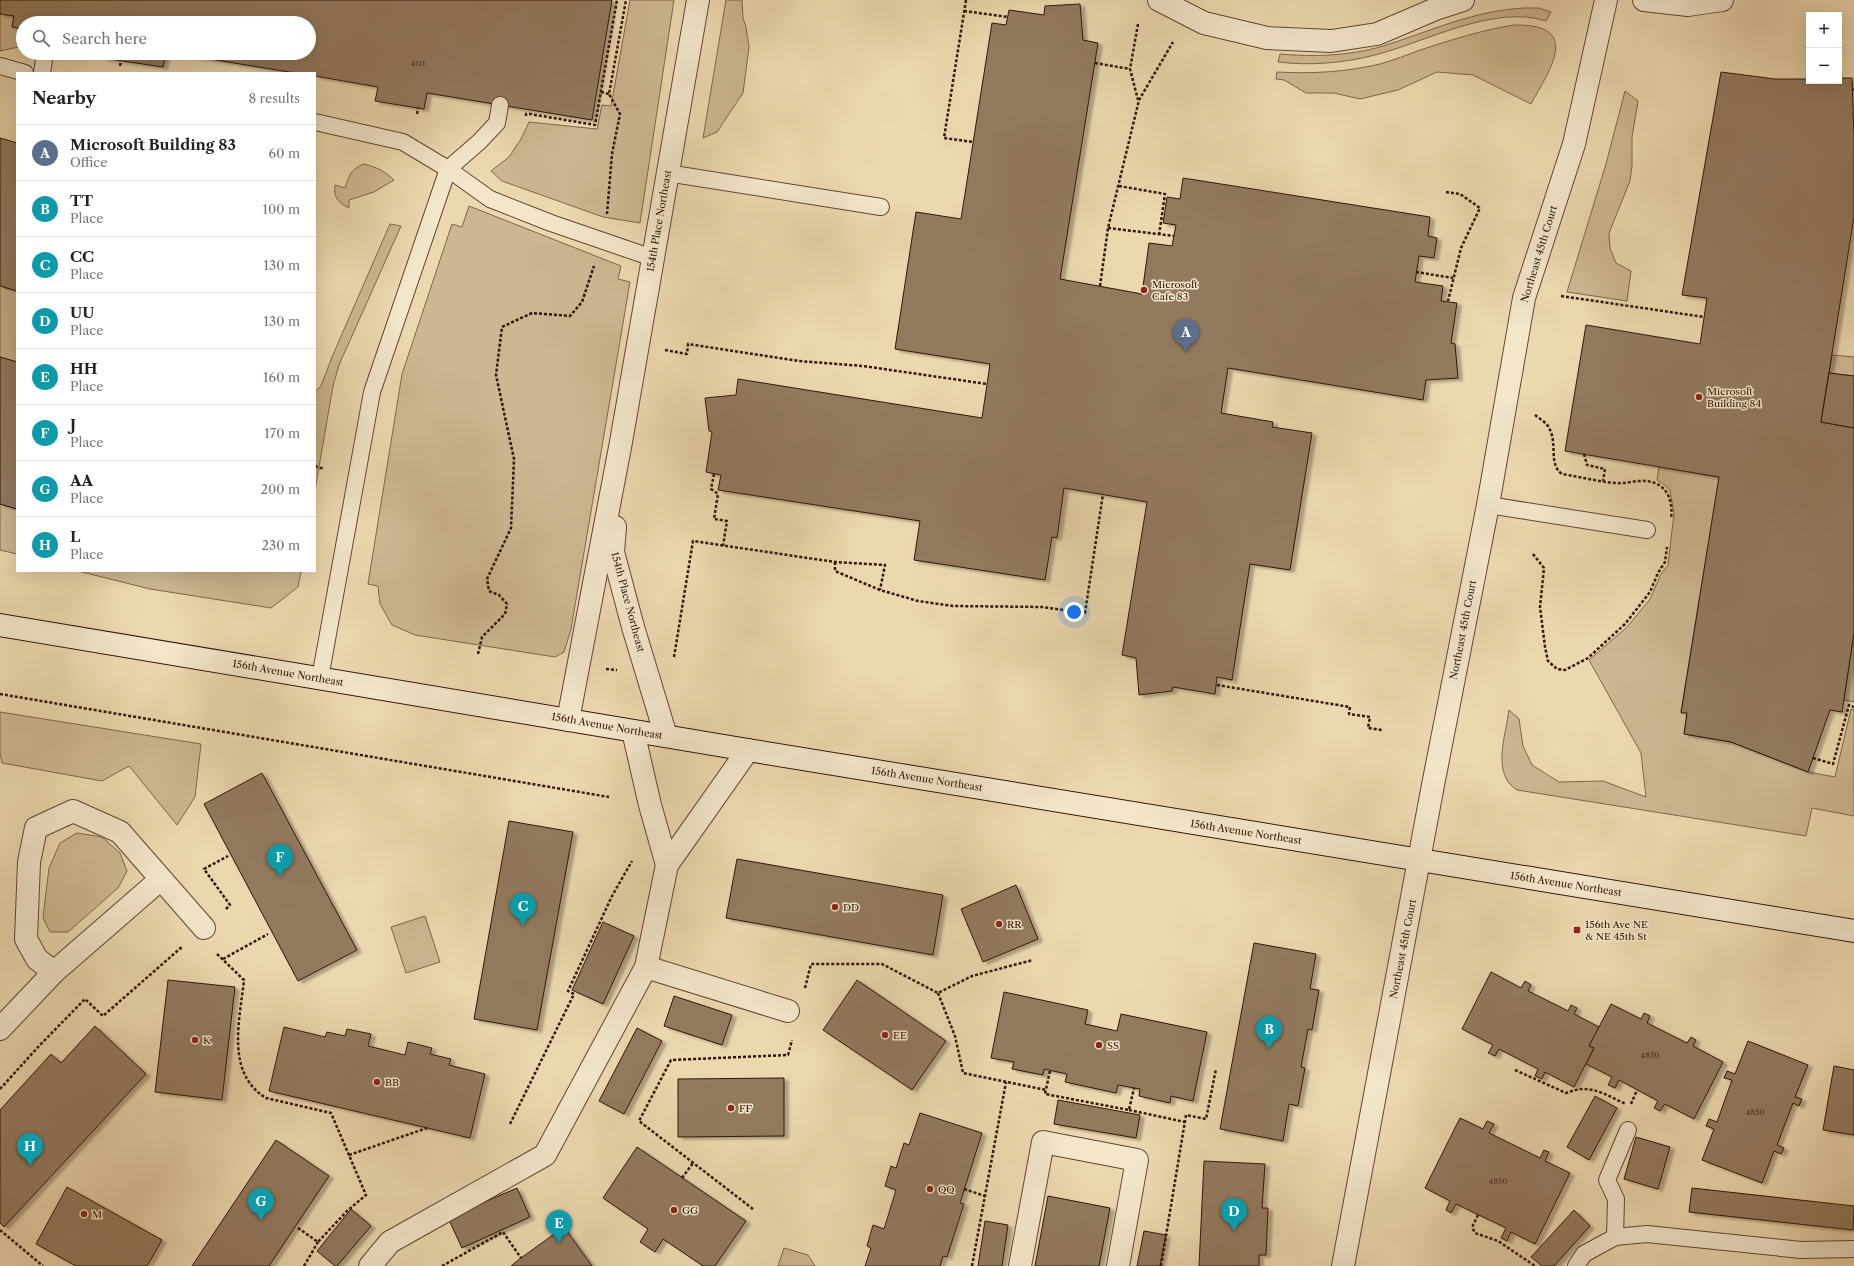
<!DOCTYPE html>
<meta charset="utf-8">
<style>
body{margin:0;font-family:"Libre Caslon Text",serif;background:#f2f2f2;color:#222}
.controls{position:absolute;right:12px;top:12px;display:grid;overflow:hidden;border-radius:0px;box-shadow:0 4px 16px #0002}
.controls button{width:36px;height:36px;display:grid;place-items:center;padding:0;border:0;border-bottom:1px solid #e0e0e0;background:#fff;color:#222;font:20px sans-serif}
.you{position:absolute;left:1074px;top:612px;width:14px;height:14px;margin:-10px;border:3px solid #fff;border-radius:50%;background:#1a73e8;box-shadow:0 0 0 6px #1a73e833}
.badge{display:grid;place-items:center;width:26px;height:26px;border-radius:50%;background:#8f2418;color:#fff;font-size:13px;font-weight:700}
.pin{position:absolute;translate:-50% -33px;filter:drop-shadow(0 1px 2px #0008)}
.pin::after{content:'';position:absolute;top:21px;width:14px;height:12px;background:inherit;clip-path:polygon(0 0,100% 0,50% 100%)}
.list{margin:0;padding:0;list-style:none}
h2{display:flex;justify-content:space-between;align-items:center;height:52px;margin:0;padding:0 16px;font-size:17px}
h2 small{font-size:13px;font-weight:400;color:#767676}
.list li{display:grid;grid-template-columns:26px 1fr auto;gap:12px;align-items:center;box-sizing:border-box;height:56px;padding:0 16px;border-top:1px solid #e0e0e0}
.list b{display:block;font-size:15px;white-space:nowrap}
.list p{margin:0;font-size:13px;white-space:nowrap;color:#767676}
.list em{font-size:13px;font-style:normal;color:#767676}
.icon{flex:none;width:22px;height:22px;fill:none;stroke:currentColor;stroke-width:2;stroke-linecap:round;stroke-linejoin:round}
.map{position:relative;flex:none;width:1854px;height:1266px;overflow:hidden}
.search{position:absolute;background:#fff;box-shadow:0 4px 16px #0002;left:16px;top:16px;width:300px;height:44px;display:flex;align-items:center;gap:10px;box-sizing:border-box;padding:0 14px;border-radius:22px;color:#767676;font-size:15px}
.panel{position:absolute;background:#fff;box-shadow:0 4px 16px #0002;left:16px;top:72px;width:300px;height:500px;border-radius:0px}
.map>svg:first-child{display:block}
.green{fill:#cdb792;stroke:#80664c}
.building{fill:#937a5e;stroke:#331507;filter:url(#shadow)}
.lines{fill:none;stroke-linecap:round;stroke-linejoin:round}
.service-casing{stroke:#614631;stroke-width:18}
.minor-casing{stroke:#614631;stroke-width:24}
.secondary-casing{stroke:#331507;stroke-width:24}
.path{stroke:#331507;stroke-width:2.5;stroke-dasharray:3 2;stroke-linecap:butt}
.service{stroke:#f3e6cb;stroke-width:16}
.minor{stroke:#f3e6cb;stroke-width:22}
.secondary{stroke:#f3e6cb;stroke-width:22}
.poi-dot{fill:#8f2418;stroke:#f3e6cb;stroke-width:1.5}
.labels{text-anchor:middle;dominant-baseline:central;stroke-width:3;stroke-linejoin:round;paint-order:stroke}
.number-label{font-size:8px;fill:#4b2e1d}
.street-label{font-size:10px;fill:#331507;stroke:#f3e6cb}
.poi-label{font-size:10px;fill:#331507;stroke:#f3e6cb;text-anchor:start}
</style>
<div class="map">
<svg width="1854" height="1266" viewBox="0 0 1854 1266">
<defs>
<filter id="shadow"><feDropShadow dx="4.5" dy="2.5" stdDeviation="1" flood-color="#0004"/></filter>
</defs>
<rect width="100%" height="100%" fill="#ecd8af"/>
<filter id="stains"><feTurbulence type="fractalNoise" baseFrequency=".005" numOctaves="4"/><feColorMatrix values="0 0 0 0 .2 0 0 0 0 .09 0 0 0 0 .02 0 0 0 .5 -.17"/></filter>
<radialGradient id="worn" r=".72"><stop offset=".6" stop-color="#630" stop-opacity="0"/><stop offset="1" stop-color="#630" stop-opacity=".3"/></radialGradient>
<g class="green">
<path d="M630,0H674L640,223L603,217L502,181L491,171L509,157L521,139L529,122L597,129L602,105L611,106Z"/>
<path d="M726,0H742L743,18L746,27L749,47L743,93L717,132L703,138Z"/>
<path d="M1524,8H1539L1551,12L1546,21C1494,4 1426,42 1375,55C1344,63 1310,66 1278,62L1280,54C1312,57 1348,56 1380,47C1429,32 1471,11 1524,8Z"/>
<path d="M0,14L14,16L12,27L23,29V46L0,51Z"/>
<path d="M1514,25C1583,24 1550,69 1531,104L1473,75L1437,72L1398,90L1360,99L1334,93H1306L1284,80L1276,79L1277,72C1312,74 1346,72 1380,64C1394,60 1407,55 1420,50C1451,40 1482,30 1514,25Z"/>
<path d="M1625,91L1638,101L1632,137V166L1630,181L1609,233L1610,248L1616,263L1631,271L1627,301L1567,292L1606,164Z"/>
<path d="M364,164C376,167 385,171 394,180L374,192L349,200V208C339,203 333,198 335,185L345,188C349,175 351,169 364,164Z"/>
<path d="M469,206L621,266L618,279L630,282L571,629L564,652L555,657L415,635L392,625L380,604L378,586L368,584L402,374L452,224L462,227Z"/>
<path d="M390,224L401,226L339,365L333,386L315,490V392L321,386L332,357Z"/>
<path d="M0,286L17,291V362L0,357Z"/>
<path d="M1832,355L1854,357V376L1829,373Z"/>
<path d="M1659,467L1719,477L1681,712L1687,713L1684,734L1731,742L1808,772L1835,777L1851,709L1854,710V816L1812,808L1806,836L1517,790C1491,774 1506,735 1509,710L1519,719L1523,746L1532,765L1559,782L1603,781L1646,797L1641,753L1589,660L1627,627L1650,599L1661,574L1668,565L1674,513L1670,491L1666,486L1657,480Z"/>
<path d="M0,504L17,509V554L0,550Z"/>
<path d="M78,571H301L298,587L271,608L150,589Z"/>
<path d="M1854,633V702L1844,700Z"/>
<path d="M0,712L201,744L195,797L177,825L129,766L102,781L2,763L0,753Z"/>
<path d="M77,833L102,837L120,853L127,871L118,888L68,932H50L43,918L49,868L60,843Z"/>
<path d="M425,916L440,962L406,973L391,927Z"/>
<path d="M784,1248L808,1255L815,1266H778Z"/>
</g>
<g class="building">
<path d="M0,0H612L592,120L427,93L424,109L375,101L378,87L315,76V73H295L173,53H309V23H23V29L12,27L14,16L0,14Z"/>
<path d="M1080,4L1083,40L1098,43L1060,279L1142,294L1149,243L1172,246L1176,225L1163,223L1167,197L1180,199L1183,178L1430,217L1428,236L1437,238L1434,258L1419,256L1415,282L1443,286L1441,301L1457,303L1451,343L1455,344L1458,378L1426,380L1423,400L1228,368L1221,413L1273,422L1272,427L1312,433L1290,570L1250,564L1232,680L1217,677L1215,694L1173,687L1172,691L1139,695L1136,658L1122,655L1147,502L1064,488L1057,538L1052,537L1045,580L914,560L920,521L718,490L721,475L706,472L712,432L709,431L705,398L736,395L738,379L982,418L990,364L895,349L916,212L961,219L992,23L1006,25L1009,10L1044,15L1045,6Z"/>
<path d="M104,53H166L163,67L103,58Z"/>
<path d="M1721,72L1775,79H1809V81H1839V78H1852L1854,137V217L1821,422L1854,428V633L1842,712L1830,710L1808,772L1731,742L1684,734L1687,713H1681L1719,477L1565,451L1586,325L1700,344L1707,298L1682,295Z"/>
<path d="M0,138L17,143V291L0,286Z"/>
<path d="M0,357L17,362V509L0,504Z"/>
<path d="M1829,373L1854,376V428L1821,422Z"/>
<path d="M262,773L357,950L298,981L204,804Z"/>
<path d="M509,821L573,832L537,1030L474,1019Z"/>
<path d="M737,859L943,895L933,955L726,918Z"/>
<path d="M1016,885L1038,939L983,962L961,909Z"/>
<path d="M603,922L634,936L603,1004L572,990Z"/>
<path d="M1254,943L1316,954L1310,989L1319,990L1312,1030L1308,1029L1301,1067L1305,1068L1298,1106L1289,1104L1283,1141L1220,1129Z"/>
<path d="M1491,972L1521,988L1525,981L1531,985L1528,991L1568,1011L1571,1005L1577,1008L1574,1014L1599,1027L1589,1046L1594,1048L1574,1087L1545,1072L1542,1079L1535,1076L1538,1069L1499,1049L1495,1056L1488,1053L1493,1045L1462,1029Z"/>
<path d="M168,980L235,987L222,1100L155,1092Z"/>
<path d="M857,980L946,1041L912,1090L823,1030Z"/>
<path d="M1004,992L1088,1010L1085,1024L1117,1031L1121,1014L1207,1032L1193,1101L1171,1096L1170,1103L1139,1096L1140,1089L1118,1085L1116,1093L1065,1082L1067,1074L1044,1069L1043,1075L1012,1069L1014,1062L991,1058Z"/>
<path d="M674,996L732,1015L722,1045L664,1026Z"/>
<path d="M1611,1004L1641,1019L1644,1013L1650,1016L1647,1023L1687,1043L1691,1037L1696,1040L1693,1046L1723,1062L1694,1119L1665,1104L1660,1111L1654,1108L1658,1101L1619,1080L1615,1088L1608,1085L1612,1077L1586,1064L1594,1048L1589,1046Z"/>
<path d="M95,1026L146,1074L4,1227L0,1223V1110L51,1054L61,1063Z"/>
<path d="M284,1027L325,1037L327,1032L345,1036L347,1029L371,1034L368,1046L405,1055L408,1042L432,1048L430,1054L451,1059L449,1065L485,1074L470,1138L269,1091Z"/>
<path d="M637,1028L662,1041L624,1114L599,1101Z"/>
<path d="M1748,1041L1808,1065L1795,1097L1802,1099L1799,1106L1793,1103L1777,1145L1784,1148L1781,1154L1774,1151L1762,1183L1702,1160L1714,1129L1706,1126L1709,1119L1717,1122L1732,1080L1724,1078L1727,1071L1735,1074Z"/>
<path d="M1834,1066L1854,1070V1135L1823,1130Z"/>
<path d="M784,1078V1136L678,1137V1079Z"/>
<path d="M1595,1096L1617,1108L1589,1160L1567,1147Z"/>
<path d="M1058,1100L1140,1115L1136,1138L1054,1124Z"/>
<path d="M920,1113L982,1133L960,1203L964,1204L947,1257L943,1256L940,1266H865L871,1248L867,1246L873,1225L884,1229L896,1190L885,1186L891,1166L896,1168L904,1143L909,1145Z"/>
<path d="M1460,1118L1483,1129L1487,1121L1494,1124L1489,1133L1540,1158L1544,1150L1549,1152L1545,1161L1570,1173L1535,1244L1511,1232L1507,1241L1501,1238L1506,1228L1456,1204L1451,1213L1446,1210L1450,1201L1425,1188Z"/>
<path d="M1636,1137L1670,1147L1658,1189L1624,1179Z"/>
<path d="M276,1140L329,1176L269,1266H192Z"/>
<path d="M637,1147L746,1221L715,1266H703L663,1239L655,1252L640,1242L648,1229L603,1198Z"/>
<path d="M1204,1161L1265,1164L1262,1208H1268L1266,1255H1259V1266H1199Z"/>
<path d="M67,1187L162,1240L147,1266H76L36,1244Z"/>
<path d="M517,1188L530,1217L462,1248L448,1218Z"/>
<path d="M1692,1188L1854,1206L1853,1230L1689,1212Z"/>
<path d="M1048,1196L1110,1208L1099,1266H1035Z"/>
<path d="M351,1209L371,1226L337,1266H335L317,1251Z"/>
<path d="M1574,1210L1590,1226L1554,1266H1542L1531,1257Z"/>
<path d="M985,1221L1008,1225L1002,1266H978Z"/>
<path d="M564,1227L592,1266H511L521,1258Z"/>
<path d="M1144,1231L1166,1235L1160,1266H1137Z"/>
</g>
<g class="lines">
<g class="service-casing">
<g id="service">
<path d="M0,66L25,73"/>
<path d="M42,73L45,53"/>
<path d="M315,122L403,142L448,169L490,199L551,223L653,258"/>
<path d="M667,173L881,207"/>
<path d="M1488,505L1647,530"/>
<path d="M320,678L372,392L448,169L479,142L497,123L500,105"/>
<path d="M1615,1237L1616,1199L1607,1180L1628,1130"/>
<path d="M1576,1266L1584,1254L1615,1237L1647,1234L1801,1250L1854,1249"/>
</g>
</g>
<g class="minor-casing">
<g id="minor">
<path d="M1159,0L1204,23L1267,38L1331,41L1377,34L1438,8L1463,0"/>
<path d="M1644,0L1688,5L1722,0"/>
<path d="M615,527L613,552L633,627L666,736"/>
<path d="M568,720L621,442L698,0"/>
<path d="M633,731L650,805L667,865"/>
<path d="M646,967L788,1011"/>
<path d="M54,972L37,959L26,939L29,862L36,828L73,811L120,832L204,928"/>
<path d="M0,1029L54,972L161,879"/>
<path d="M370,1266L390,1242L545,1155L646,967L667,865L748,750"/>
<path d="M1020,1266L1043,1142L1137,1160L1118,1266"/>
<path d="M1343,1266L1433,785L1488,505L1524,298L1574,144L1606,0"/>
</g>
</g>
<g class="secondary-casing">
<path id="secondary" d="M0,625L748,750L1854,931"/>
</g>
<g class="path">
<path d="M966,0L944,138L973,142"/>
<path d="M964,11L1008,17"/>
<path d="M1138,24L1130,69L1138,100"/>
<path d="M1095,63L1130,69"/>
<path d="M120,66L121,61"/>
<path d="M1852,90L1854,89"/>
<path d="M601,92L609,94"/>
<path d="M417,114L418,108"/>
<path d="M526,116V114H530L595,125L617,0"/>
<path d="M1119,186L1165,194L1159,235"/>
<path d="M1446,192L1460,194L1480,208L1461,248L1448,301"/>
<path d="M607,214L612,154L620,114L609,94L626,0"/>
<path d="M1108,228L1174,236"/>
<path d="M1416,272L1453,278"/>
<path d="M1100,286L1108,228L1139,100L1173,42"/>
<path d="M1561,296L1704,317"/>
<path d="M665,350L687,354L688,344L799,361L863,366L987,384"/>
<path d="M1535,415C1540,419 1547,423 1549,428C1558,443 1548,464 1562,474C1581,477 1599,482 1617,483C1625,484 1632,481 1639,481C1663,479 1674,496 1671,518"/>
<path d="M1584,454L1587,465L1605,469L1603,481"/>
<path d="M315,466L324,469"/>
<path d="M714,474L711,489L718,494L714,519L727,521L723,546"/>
<path d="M1533,554L1544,568L1540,607L1545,647L1548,661L1557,669L1565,670L1588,658L1625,624L1650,592L1658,573L1665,562L1667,547"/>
<path d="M835,562V571L880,590L918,601L953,606L1042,607L1085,613L1103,494"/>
<path d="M478,654L482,637L505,614L507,604L499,595L489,591L487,579L511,528L514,459L496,375L502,327L532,313L570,316L582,302L594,266"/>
<path d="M674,657L693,541L835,562L885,565L880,590"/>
<path d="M606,669L617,670"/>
<path d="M1217,685L1350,707L1349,714L1370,717L1368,728L1382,730"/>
<path d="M0,694L609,797"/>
<path d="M1813,758L1833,764L1849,705L1854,707"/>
<path d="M226,909L230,905L204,869L228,856"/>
<path d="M217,954L244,980C240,1019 225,1073 266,1098L331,1113L366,1195L347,1211L318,1242L298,1228"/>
<path d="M223,959L268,934"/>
<path d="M805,988L811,964H882L938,993L972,976L1033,960"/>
<path d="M938,993L955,1036L963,1073L1046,1090"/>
<path d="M1515,1070L1566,1093C1591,1083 1603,1094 1626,1104"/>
<path d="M1050,1071L1045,1094L1129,1110L1134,1088"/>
<path d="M0,1089L39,1046L85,999L103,1016L183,946"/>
<path d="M1631,1104L1637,1090"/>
<path d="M1129,1110L1185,1122"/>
<path d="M510,1124L574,994L568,991L612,896L632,861"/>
<path d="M349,1155L427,1128"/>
<path d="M682,1178L693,1163"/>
<path d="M964,1189L985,1196"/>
<path d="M753,1209L639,1121L671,1060L788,1055L792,1040"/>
<path d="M1478,1215L1473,1225V1229L1475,1233L1498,1241L1535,1266"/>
<path d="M0,1230L43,1266"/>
<path d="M304,1266L318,1242"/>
<path d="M442,1266L503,1232L521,1258"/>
<path d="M972,1266L1006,1082"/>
<path d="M1161,1266L1186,1115L1206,1119L1216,1069"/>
</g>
<use href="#service" class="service"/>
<use href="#minor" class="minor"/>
<use href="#secondary" class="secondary"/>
</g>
<g class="poi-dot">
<circle cx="1144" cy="290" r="4"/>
<circle cx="1699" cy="397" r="4"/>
<circle cx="835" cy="907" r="4"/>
<circle cx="999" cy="924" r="4"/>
<rect x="1573" y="926" width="8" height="8" rx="2"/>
<circle cx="885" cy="1035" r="4"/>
<circle cx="195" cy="1040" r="4"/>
<circle cx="1099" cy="1045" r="4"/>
<circle cx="377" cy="1082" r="4"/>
<circle cx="731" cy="1108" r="4"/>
<circle cx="930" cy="1189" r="4"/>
<circle cx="674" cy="1210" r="4"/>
<circle cx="84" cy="1214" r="4"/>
</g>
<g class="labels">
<g class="number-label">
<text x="418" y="63">4111</text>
<text x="1650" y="1055">4850</text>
<text x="1755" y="1112">4850</text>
<text x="1498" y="1181">4850</text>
</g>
<g class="street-label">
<text transform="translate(659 221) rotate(-80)">154th Place Northeast</text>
<text transform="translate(1539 254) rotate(-73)">Northeast 45th Court</text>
<text transform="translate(628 602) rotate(75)">154th Place Northeast</text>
<text transform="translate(1463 630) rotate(-79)">Northeast 45th Court</text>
<text transform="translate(288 673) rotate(10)">156th Avenue Northeast</text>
<text transform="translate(607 726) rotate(10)">156th Avenue Northeast</text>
<text transform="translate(927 779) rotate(9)">156th Avenue Northeast</text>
<text transform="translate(1246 832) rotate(9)">156th Avenue Northeast</text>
<text transform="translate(1566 884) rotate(9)">156th Avenue Northeast</text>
<text transform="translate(1403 949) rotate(-79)">Northeast 45th Court</text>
</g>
<g class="poi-label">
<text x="1152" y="284">Microsoft<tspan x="1152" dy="12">Cafe 83</tspan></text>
<text x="1707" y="391">Microsoft<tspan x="1707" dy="12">Building 84</tspan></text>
<text x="843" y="907">DD</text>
<text x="1007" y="924">RR</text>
<text x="1585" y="924">156th Ave NE<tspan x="1585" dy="12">&amp; NE 45th St</tspan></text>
<text x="893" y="1035">EE</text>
<text x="203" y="1040">K</text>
<text x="1107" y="1045">SS</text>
<text x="385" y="1082">BB</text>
<text x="739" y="1108">FF</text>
<text x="938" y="1189">QQ</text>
<text x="682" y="1210">GG</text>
<text x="92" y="1214">M</text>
</g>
</g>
<rect width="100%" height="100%" filter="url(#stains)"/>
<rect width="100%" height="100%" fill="url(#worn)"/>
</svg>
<div class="controls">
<button>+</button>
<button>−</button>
</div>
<div class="you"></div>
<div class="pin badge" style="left:1186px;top:352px;background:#5c6f8a">A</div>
<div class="pin badge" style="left:1269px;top:1049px;background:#0f9aa8">B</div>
<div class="pin badge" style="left:523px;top:926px;background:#0f9aa8">C</div>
<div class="pin badge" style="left:1234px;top:1231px;background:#0f9aa8">D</div>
<div class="pin badge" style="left:559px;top:1243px;background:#0f9aa8">E</div>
<div class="pin badge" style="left:280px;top:877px;background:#0f9aa8">F</div>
<div class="pin badge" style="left:261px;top:1221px;background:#0f9aa8">G</div>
<div class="pin badge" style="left:30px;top:1166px;background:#0f9aa8">H</div>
<div class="search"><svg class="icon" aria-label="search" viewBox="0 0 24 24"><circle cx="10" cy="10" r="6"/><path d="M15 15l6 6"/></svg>Search here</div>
<section class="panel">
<h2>Nearby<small>8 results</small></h2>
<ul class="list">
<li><span class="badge" style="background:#5c6f8a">A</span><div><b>Microsoft Building 83</b><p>Office</p></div><em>60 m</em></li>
<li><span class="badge" style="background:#0f9aa8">B</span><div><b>TT</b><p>Place</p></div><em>100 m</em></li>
<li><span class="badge" style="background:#0f9aa8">C</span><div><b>CC</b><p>Place</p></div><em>130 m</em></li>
<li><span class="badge" style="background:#0f9aa8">D</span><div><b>UU</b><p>Place</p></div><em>130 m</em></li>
<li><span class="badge" style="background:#0f9aa8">E</span><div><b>HH</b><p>Place</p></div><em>160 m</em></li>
<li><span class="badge" style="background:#0f9aa8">F</span><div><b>J</b><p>Place</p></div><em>170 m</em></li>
<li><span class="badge" style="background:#0f9aa8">G</span><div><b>AA</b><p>Place</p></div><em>200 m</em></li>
<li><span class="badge" style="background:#0f9aa8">H</span><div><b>L</b><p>Place</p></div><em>230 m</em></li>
</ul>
</section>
</div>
